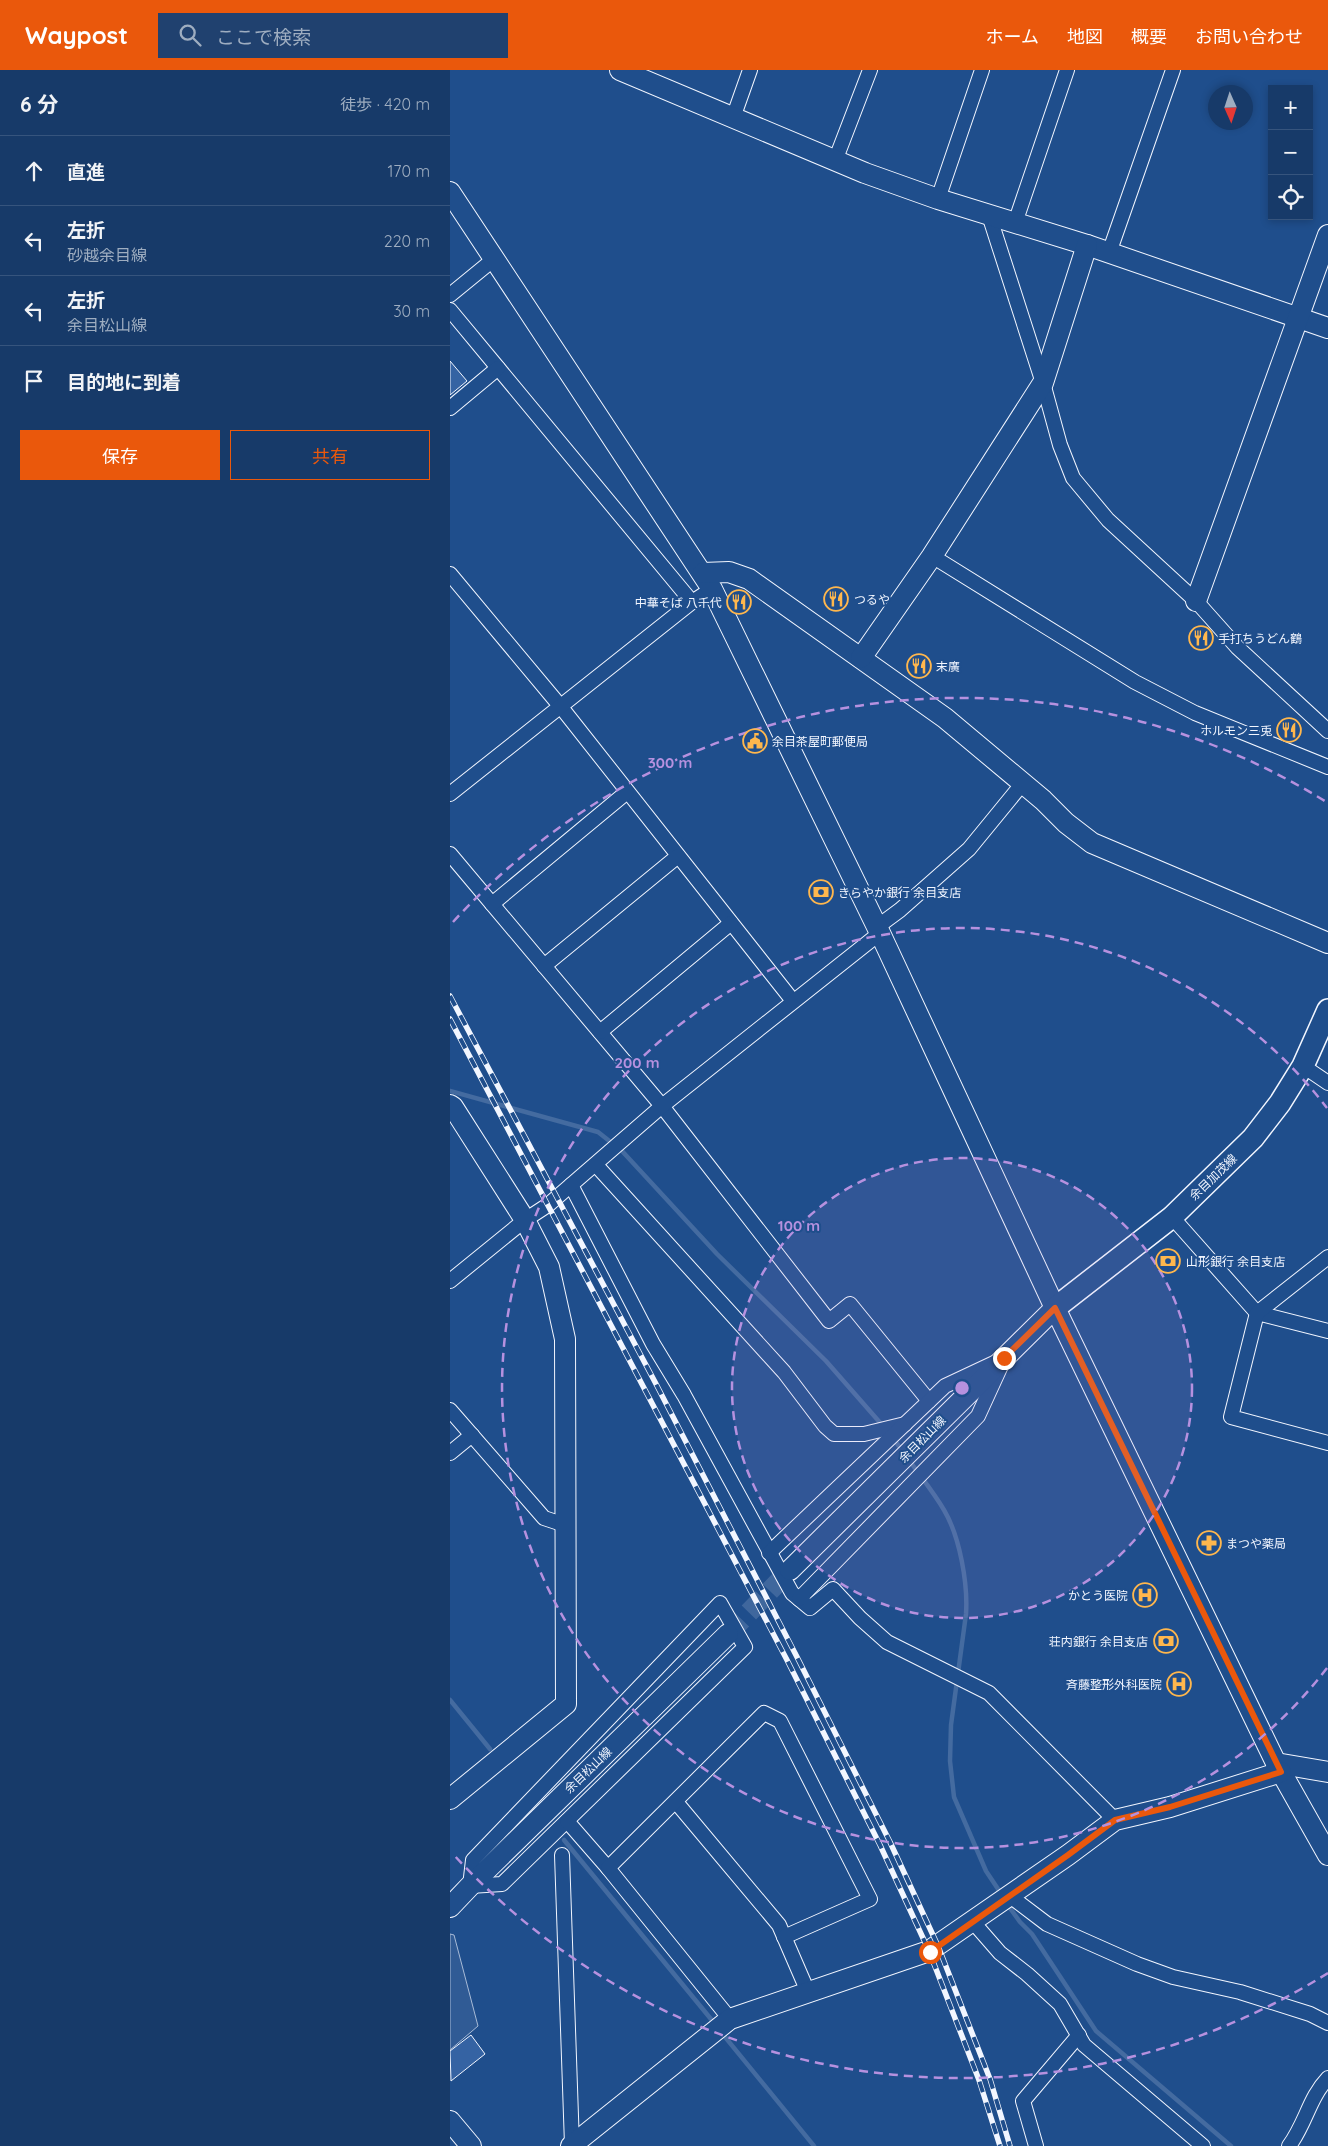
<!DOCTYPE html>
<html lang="ja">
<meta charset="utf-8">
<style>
body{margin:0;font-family:Quicksand,"Noto Sans JP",sans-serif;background:#20416f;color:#f1f3f6}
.controls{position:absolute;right:15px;top:15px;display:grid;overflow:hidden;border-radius:0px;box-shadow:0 2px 8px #0003}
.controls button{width:45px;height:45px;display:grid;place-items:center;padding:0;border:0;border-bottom:1px solid #36547d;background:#173a69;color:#f1f3f6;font:25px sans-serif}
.compass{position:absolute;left:758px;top:15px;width:45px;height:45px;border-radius:50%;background:#173a69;box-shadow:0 2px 8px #0003;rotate:177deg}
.stop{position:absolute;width:15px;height:15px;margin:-11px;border:4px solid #ea580c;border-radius:50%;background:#fff}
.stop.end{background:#ea580c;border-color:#fff;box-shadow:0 1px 5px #0008}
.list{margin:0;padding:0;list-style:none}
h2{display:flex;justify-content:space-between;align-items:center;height:65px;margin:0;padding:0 20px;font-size:21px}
h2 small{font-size:16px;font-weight:400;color:#9eadc0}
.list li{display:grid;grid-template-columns:32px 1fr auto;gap:15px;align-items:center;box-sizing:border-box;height:70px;padding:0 20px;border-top:1px solid #36547d}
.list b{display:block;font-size:19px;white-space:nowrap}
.list p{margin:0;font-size:16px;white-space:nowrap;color:#9eadc0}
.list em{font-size:16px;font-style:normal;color:#9eadc0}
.actions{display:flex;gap:10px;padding:15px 20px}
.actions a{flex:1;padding:11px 0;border:1px solid #ea580c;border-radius:0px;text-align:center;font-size:18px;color:#ea580c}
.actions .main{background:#ea580c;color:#fff}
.icon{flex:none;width:28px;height:28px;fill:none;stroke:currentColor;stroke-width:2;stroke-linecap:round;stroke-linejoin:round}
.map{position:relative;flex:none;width:878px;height:2076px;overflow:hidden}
header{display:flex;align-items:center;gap:30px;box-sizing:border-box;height:70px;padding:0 25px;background:#ea580c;color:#fff}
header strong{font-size:24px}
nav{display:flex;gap:28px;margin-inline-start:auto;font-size:18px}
.search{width:350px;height:45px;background:#20416f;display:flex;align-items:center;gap:12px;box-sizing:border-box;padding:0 18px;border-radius:0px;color:#9eadc0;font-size:19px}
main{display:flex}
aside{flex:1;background:#173a69}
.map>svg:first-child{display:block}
.built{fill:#305b95;stroke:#a8bbd7}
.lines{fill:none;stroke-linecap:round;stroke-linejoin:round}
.stream{stroke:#446ba0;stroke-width:4.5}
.building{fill:#3563a3;stroke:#f2f6ff}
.secondary-tunnel{stroke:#3f679d;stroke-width:20;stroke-dasharray:20 10;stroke-linecap:butt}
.street-casing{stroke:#f2f6ff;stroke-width:16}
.secondary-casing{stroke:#f2f6ff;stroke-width:22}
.primary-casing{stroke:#f2f6ff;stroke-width:24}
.street{stroke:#1f4e8c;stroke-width:14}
.secondary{stroke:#1f4e8c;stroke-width:20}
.primary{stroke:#1f4e8c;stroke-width:21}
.rail-casing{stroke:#f2f6ff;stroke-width:5.5}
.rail{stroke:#1f4e8c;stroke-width:4;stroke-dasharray:11;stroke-linecap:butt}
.route{stroke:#ea580c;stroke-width:6}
.ring{fill:none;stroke:#b691df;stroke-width:2.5;stroke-dasharray:9 6}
.labels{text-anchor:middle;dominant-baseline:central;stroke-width:4;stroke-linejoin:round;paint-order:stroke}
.poi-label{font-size:12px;fill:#f2f6ff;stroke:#1f4e8c;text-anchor:start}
.street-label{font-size:12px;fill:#f2f6ff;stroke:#1f4e8c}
.centre{fill:#b691df;stroke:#1f4e8c;stroke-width:2.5}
.ring-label{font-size:15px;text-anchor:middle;font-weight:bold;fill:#b691df;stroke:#1f4e8c;stroke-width:4;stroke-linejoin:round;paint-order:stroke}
</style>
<header>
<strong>Waypost</strong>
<div class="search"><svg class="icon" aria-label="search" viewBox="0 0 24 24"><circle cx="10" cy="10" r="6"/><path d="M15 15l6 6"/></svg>ここで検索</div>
<nav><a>ホーム</a><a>地図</a><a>概要</a><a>お問い合わせ</a></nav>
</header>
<main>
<aside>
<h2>6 分<small>徒歩 · 420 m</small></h2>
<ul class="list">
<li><svg class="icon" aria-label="ahead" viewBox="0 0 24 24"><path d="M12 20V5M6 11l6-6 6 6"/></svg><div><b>直進</b></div><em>170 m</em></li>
<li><svg class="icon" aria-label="left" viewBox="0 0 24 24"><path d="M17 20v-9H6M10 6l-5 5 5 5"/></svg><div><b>左折</b><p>砂越余目線</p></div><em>220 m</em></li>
<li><svg class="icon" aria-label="left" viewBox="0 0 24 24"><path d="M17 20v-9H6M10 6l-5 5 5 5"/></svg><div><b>左折</b><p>余目松山線</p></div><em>30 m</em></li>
<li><svg class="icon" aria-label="arrive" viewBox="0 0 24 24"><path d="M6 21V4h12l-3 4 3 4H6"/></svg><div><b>目的地に到着</b></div></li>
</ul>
<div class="actions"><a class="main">保存</a><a>共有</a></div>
</aside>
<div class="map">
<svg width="878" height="2076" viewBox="0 0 878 2076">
<rect width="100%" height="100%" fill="#1f4e8c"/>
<path class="built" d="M0,1864L4,1865L28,1956L0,1980Z"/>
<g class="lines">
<g class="stream">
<path d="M0,1021L148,1062L172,1081L267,1184L376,1291L433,1356"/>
<path d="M443,1368L453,1382"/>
<path d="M459,1390C471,1407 484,1423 494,1440C510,1467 518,1514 516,1544L501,1655L500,1691L504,1727L536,1801L552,1825"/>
<path d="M0,1630L40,1679"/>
<path d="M114,1770L265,1954"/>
<path d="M557,1834L570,1852L582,1864L646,1961L781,2076"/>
<path d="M271,1962L364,2076"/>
</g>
</g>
<g class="building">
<path d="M0,291L17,311L0,325Z"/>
<path d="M21,1965L35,1984L1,2011L0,1981Z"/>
</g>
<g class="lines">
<path class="secondary-tunnel" d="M278,1564L340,1500"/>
<g class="street-casing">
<g id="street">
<path d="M283,48L300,0"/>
<path d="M385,91L420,0"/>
<path d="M488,129L532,0"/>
<path d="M539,145L593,313L610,375L623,408L658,450L746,531L787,577L878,661"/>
<path d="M565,153L617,0"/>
<path d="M659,183L723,0"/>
<path d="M0,225L44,189"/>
<path d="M0,240L242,532"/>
<path d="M0,338L48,298"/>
<path d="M482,486L685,612L745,643L878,697"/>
<path d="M0,504L111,637L343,931"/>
<path d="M0,724L242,532L262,519"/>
<path d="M0,784L212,1036L379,1251L400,1234L479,1331"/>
<path d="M42,834L177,722"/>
<path d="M427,857L450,840L519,779L573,713"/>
<path d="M94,896L228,786"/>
<path d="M150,962L281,853"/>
<path d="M853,996L878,1013"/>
<path d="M146,1095L334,1302L375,1356L384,1364H414L455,1354"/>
<path d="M121,1115L203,1274L234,1325L342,1523L360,1538L383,1519L410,1548L437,1572L539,1623L665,1750"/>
<path d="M722,1147L807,1243L878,1261"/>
<path d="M878,1187L807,1243L781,1347L878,1373"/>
<path d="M0,1211L75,1150L98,1135L212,1036L430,863"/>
<path d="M0,1340L94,1448L115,1455"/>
<path d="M0,1383L22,1365"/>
<path d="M319,1483L495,1316L544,1293"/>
<path d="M349,1529L528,1346L550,1298"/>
<path d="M270,1533L295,1577L52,1814L20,1816L23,1790Z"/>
<path d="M226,1732L329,1855L358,1922"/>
<path d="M117,1751L158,1798L280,1949"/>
<path d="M112,1785L122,2075"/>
<path d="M158,1798L314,1643L330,1651L420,1829L334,1867"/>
<path d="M560,1826L597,1854L687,1894L723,1907L790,1922L860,1944L878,1953"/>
<path d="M523,1852L550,1883L577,1904L610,1934L634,1975L753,2076"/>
<path d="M586,2076L573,2031L629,1965"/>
<path d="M839,2076C856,2053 859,2028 878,2008"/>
</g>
</g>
<g class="secondary-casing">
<g id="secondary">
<path d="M170,0L415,103L488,129L637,175L878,258"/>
<path d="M0,122L262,519L430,863L605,1238L826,1693L878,1785"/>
<path d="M253,503L279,502L299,509L495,648L593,730L616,753L642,773L878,873"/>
<path d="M746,531L878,165"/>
<path d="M411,588L482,486L593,313L637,175"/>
<path d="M0,1035L3,1037L75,1150L99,1197L115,1269L116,1634L0,1729"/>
<path d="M340,1500L605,1238"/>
<path d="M826,1693L878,1702"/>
<path d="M0,1837L20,1816L278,1564"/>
<path d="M0,2051L21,2076"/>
<path d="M121,2076L280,1949L479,1881L618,1785L665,1750L720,1737L831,1702"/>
</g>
</g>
<g class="primary-casing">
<path id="primary" d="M605,1238L722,1147L803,1068L830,1033L853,996L878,940"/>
</g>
<use href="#street" class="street"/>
<use href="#secondary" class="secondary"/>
<use href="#primary" class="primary"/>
<g class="rail-casing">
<g id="rail">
<path d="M0,926L205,1312L347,1587L440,1772L488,1876L540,2009L560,2076"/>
<path d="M0,949L337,1590L430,1775L479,1881L529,2010L550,2076"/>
</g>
</g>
<use href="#rail" class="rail"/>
</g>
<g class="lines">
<path class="route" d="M480,1882L618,1785L665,1750L720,1737L831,1702L605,1238L554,1288"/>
</g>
<circle cx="512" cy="1318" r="230" fill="#b691df" fill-opacity=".12"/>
<g class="ring">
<circle cx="512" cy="1318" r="230"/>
<path d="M877 1598A460 460 0 1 1 877 1038"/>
<path d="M878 1903A690 690 0 0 1 3 1784M3 852A690 690 0 0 1 878 733"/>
</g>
<defs>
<g id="restaurant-ring" transform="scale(1.25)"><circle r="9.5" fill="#1f4e8c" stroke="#ffb74d" stroke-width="1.5"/><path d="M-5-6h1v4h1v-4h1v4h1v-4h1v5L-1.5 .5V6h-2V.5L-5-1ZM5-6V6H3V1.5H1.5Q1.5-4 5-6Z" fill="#ffb74d"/></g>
<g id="civic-ring" transform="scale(1.25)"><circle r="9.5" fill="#1f4e8c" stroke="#ffb74d" stroke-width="1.5"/><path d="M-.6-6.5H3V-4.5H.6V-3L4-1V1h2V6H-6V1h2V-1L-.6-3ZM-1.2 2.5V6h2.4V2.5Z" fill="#ffb74d"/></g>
<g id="bank-ring" transform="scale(1.25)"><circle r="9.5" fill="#1f4e8c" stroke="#ffb74d" stroke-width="1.5"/><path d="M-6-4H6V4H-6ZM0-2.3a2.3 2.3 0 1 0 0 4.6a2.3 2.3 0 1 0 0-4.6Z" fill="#ffb74d"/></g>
<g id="pharmacy-ring" transform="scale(1.25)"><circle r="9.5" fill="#1f4e8c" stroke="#ffb74d" stroke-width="1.5"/><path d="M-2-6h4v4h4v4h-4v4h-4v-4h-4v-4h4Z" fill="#ffb74d"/></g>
<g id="hospital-ring" transform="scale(1.25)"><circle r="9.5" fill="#1f4e8c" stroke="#ffb74d" stroke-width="1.5"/><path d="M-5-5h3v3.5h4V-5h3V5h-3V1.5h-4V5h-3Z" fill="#ffb74d"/></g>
</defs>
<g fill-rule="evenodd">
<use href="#restaurant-ring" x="386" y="529"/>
<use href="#restaurant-ring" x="289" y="532"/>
<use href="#restaurant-ring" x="751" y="568"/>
<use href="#restaurant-ring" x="469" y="596"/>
<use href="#restaurant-ring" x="839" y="660"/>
<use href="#civic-ring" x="305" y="671"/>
<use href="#bank-ring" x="371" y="822"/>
<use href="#bank-ring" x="718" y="1191"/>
<use href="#pharmacy-ring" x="759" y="1473"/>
<use href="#hospital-ring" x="695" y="1525"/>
<use href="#bank-ring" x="716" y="1571"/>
<use href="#hospital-ring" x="729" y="1614"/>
</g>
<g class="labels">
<g class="poi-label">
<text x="404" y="529">つるや</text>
<text x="272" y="532" text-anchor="end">中華そば 八千代</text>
<text x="768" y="568">手打ちうどん鶴</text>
<text x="486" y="596">末廣</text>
<text x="822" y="660" text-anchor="end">ホルモン三兎</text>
<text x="322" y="671">余目茶屋町郵便局</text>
<text x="388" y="822">きらやか銀行 余目支店</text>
<text x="736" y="1191">山形銀行 余目支店</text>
<text x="776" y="1473">まつや薬局</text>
<text x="678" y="1525" text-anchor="end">かとう医院</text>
<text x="698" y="1571" text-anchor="end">荘内銀行 余目支店</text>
<text x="712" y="1614" text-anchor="end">斉藤整形外科医院</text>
</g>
<g class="street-label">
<text transform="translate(763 1107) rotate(-44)">余目加茂線</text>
<text transform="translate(472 1369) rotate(-45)">余目松山線</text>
<text transform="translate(138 1700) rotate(-44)">余目松山線</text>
</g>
</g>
<circle cx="512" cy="1318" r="8" class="centre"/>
<g class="ring-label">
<text x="220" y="698">300 m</text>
<text x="187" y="998">200 m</text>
<text x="349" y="1161">100 m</text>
</g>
</svg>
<div class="controls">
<button>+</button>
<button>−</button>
<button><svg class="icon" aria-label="locate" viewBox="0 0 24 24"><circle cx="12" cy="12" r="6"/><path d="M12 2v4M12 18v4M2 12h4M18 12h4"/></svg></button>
</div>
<svg class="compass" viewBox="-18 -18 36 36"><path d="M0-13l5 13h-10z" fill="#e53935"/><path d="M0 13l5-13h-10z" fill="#9eadc0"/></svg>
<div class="stop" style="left:480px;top:1882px"></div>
<div class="stop end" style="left:554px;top:1288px"></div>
</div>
</main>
